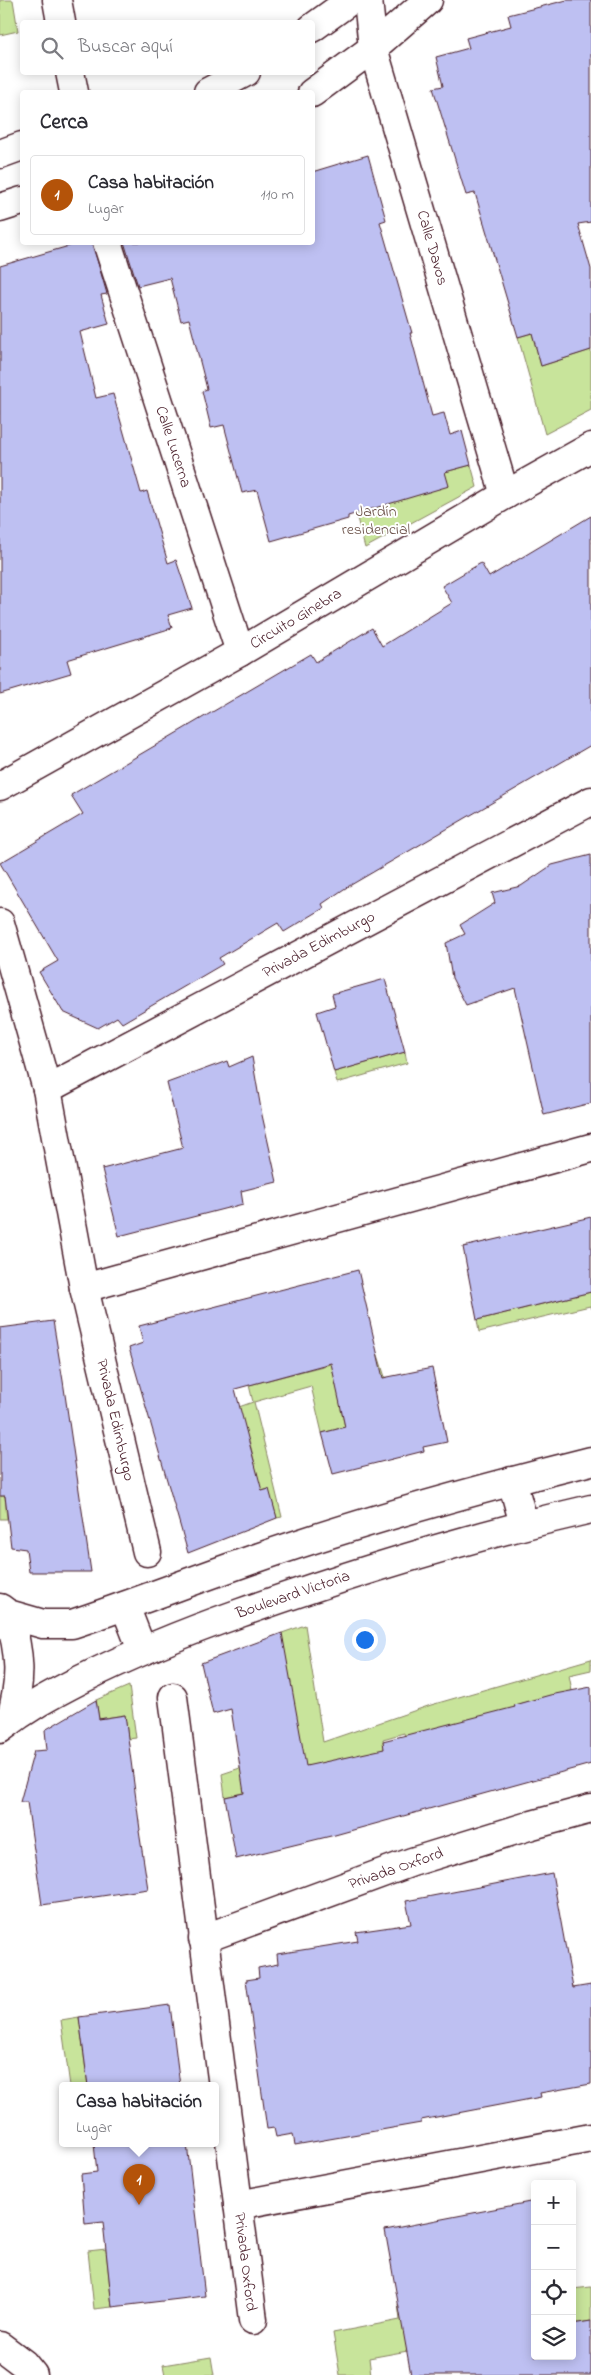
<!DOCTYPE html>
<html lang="es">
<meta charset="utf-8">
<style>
body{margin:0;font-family:"Indie Flower",sans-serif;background:#f7f7f7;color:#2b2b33}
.controls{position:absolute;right:15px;bottom:15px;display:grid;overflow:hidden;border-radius:5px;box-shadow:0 2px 12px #0003}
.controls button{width:45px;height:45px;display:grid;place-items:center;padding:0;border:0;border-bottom:1px solid #e1e1e2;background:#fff;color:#2b2b33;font:25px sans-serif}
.you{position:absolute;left:364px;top:1639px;width:18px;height:18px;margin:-12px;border:4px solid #fff;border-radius:50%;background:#1a73e8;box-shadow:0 0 0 8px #1a73e833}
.badge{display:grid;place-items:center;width:32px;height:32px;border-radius:50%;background:#b45309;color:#fff;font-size:16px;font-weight:700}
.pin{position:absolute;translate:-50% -41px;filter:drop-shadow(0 1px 2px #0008)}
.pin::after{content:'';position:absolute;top:26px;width:18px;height:15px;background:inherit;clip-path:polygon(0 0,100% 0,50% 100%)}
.popup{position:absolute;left:59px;top:2082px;width:160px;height:65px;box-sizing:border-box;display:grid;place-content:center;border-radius:5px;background:#fff;filter:drop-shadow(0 1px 4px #0005);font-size:16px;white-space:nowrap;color:#7c7c81}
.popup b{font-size:19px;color:#2b2b33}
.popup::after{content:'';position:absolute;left:50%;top:100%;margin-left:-10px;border:10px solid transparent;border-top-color:#fff}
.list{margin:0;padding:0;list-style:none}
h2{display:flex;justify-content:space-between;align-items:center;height:65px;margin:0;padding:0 20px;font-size:21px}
h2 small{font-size:16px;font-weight:400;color:#7c7c81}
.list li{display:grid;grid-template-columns:32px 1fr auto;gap:15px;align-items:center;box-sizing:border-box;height:80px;margin:0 10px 10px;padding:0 10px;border:1px solid #e1e1e2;border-radius:5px}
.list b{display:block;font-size:19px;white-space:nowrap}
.list p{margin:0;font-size:16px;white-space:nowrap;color:#7c7c81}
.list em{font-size:16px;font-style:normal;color:#7c7c81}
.icon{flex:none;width:28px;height:28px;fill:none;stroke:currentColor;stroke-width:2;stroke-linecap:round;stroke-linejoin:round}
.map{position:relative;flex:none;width:591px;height:2375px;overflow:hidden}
.search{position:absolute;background:#fff;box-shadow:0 2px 12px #0003;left:20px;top:20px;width:295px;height:55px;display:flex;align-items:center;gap:12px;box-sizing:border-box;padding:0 18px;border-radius:5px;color:#7c7c81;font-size:19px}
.panel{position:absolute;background:#fff;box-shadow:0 2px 12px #0003;left:20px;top:90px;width:295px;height:155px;border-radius:5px}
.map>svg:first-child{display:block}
.green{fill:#c8e49b;stroke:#898263}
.building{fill:#bec0f2;stroke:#4a1f2b}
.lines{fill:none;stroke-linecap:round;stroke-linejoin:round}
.street-casing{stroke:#4a1f2b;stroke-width:31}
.street{stroke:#fff;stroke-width:28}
.labels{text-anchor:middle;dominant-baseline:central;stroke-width:4;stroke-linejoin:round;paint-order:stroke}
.street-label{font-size:16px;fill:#4a1f2b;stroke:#fff}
.park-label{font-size:16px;fill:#6a5047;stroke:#fff}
</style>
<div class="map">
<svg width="591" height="2375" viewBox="0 0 591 2375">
<rect width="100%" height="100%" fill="#fff"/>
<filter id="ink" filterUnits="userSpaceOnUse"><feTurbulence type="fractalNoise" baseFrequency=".02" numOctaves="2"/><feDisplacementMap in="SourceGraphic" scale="10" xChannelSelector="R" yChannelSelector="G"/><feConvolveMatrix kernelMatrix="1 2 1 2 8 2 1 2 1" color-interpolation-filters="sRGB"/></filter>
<g filter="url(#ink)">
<g class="green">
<path d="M0,0H13L18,31L0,35Z"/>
<path d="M532,333L541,366L591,350V410L545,434L518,337Z"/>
<path d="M471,465L477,487L365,548L343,466L445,472Z"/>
<path d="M405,1052L407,1063L337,1083L334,1072Z"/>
<path d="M591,1292V1309L590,1306L479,1332L477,1320Z"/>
<path d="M377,1352L385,1377L356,1384L360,1404L341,1409L345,1427L322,1433L311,1386L254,1402L282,1517L277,1518L268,1489L244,1497L236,1470L255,1464L249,1440L219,1450L236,1408L253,1402L249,1385Z"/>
<path d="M0,1496H5L7,1519H0Z"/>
<path d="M305,1625L323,1742L431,1705L591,1659V1670L569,1675L572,1691L514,1705L517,1716L407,1746L404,1733L383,1739L384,1749L251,1791L225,1797L222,1774L240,1768L282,1633Z"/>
<path d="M129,1686L136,1738L128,1739L125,1715L99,1719L96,1700Z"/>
<path d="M79,2017L88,2086H70L61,2020Z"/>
<path d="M106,2249L112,2307L94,2309L88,2251Z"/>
<path d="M535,2279L435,2346L369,2358L371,2375H340L333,2333L400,2320L398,2304Z"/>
<path d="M591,2287V2321L572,2324V2289Z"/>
<path d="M211,2357L214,2375H165L163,2365Z"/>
</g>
<g class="building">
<path d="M567,0H591V222L578,224L591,269V350L541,366L532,333L518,337L475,193L466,195L433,88L443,86L436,57L469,48L466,38L511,26L508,15Z"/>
<path d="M368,155L386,220L380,222L412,333H410L432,416L444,413L450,435L462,431L471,465L445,472L449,486L348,516V519L271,541L257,490L242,493L224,425L211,428L202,391L207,389L189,319L181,321L170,278L138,286L124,242H312V172Z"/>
<path d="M83,242H92L107,294L101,295L109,324L80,332L96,398L113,394L141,493L147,491L168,563L176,560L192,608L168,615L172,628L67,660L71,673L0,694V266Z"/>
<path d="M591,516V745L344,889L322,904L324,908L284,932L278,923L219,958L223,964L122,1023L117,1017L98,1028L63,1012L39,972L58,961L0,863L83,814L71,795L311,654L316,662L372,628L382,646L452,603L442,586L481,563L489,577Z"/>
<path d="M591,855V1103L544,1115L515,988L466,1005L452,978L446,943L465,934L460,925L495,903L492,893L521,886L552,865Z"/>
<path d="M385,979L405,1052L334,1072L317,1012L335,1006L332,994Z"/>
<path d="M252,1057L262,1115L277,1182L241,1191L243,1204L119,1236L102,1169L183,1148L167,1083L227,1061L229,1067Z"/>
<path d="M591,1217V1292L477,1320L463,1247Z"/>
<path d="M358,1270L383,1378L432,1368L447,1442L423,1447L424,1451L333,1474L322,1433L345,1427L331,1363L235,1389L262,1491L269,1489L277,1518L188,1553L129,1348L143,1343L139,1326Z"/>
<path d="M53,1321L63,1381L91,1572H29L26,1549L11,1547L5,1496H0V1328Z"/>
<path d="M282,1633L306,1766L384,1749L383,1741L515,1707L514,1705L550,1695L591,1687V1764L335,1835L236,1859L225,1797L244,1793L231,1709L213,1714L201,1663Z"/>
<path d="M96,1700L99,1719L125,1715L140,1830L139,1831L148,1889L42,1905L27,1802H20L34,1751L47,1750L45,1730Z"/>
<path d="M552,1873L573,1988L591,1985V2084L540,2093L541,2097L421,2120V2123L295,2145L293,2134L276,2137L274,2128L267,2129L246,1980L259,1978L258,1968L278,1964L277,1954L358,1941L356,1932L411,1924L406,1901Z"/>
<path d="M170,2005L180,2086H88L79,2017Z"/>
<path d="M94,2144H187L205,2296L112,2307L103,2222L85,2224L81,2174L97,2172Z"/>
<path d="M535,2201V2356H572V2324L591,2321V2375H411L385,2230Z"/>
</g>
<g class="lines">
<g class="street-casing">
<g id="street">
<path d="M57,0L61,22"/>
<path d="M368,0L373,48L505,495"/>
<path d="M312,28L351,0"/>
<path d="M70,72L74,92"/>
<path d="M208,92L246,72"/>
<path d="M312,93L373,48L428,0"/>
<path d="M0,154L22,146"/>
<path d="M0,208L22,201"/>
<path d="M107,242L240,652"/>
<path d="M0,786L240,652L505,495L591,447"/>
<path d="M0,923L47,1089L84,1288L147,1552"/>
<path d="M47,1089L591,801"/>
<path d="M84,1288L591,1148"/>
<path d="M512,1481L524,1524"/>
<path d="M125,1606L142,1650"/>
<path d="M0,1608L8,1614C21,1653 22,1681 10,1721"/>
<path d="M8,1614L43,1624H72C135,1603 196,1579 257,1558C366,1520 479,1489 591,1461"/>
<path d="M173,1697L253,2320"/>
<path d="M0,1729C28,1707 49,1696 80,1680C132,1654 186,1632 240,1613C355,1572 472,1536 591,1509"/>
<path d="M203,1939L412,1862L532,1825L591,1809"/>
<path d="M238,2205L591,2138"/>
<path d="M0,2346L24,2364L33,2375"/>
</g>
</g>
<use href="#street" class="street"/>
</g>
</g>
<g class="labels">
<g class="street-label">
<text transform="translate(432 248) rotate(74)">Calle Davos</text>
<text transform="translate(173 447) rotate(72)">Calle Lucerna</text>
<text transform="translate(296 619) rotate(-31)">Circuito Ginebra</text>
<text transform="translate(319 945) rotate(-28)">Privada Edimburgo</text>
<text transform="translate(115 1420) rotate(77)">Privada Edimburgo</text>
<text transform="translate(293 1595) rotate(-19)">Boulevard Victoria</text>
<text transform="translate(396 1869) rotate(-19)">Privada Oxford</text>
<text transform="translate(245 2262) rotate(83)">Privada Oxford</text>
</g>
<g class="park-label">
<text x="376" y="512">Jardín<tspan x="376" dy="18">residencial</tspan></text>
</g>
</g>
</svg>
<div class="controls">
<button>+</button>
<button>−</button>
<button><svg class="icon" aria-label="locate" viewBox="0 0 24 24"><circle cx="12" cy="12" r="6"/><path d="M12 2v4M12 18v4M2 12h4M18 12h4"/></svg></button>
<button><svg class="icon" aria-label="layers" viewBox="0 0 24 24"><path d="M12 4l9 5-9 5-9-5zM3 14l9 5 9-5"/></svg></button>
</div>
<div class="you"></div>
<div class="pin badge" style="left:139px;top:2205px">1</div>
<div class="popup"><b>Casa habitación</b>Lugar</div>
<div class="search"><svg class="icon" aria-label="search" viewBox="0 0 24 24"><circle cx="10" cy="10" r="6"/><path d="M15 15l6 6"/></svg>Buscar aquí</div>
<section class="panel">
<h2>Cerca<small></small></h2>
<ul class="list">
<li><span class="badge">1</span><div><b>Casa habitación</b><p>Lugar</p></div><em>110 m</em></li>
</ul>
</section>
</div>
